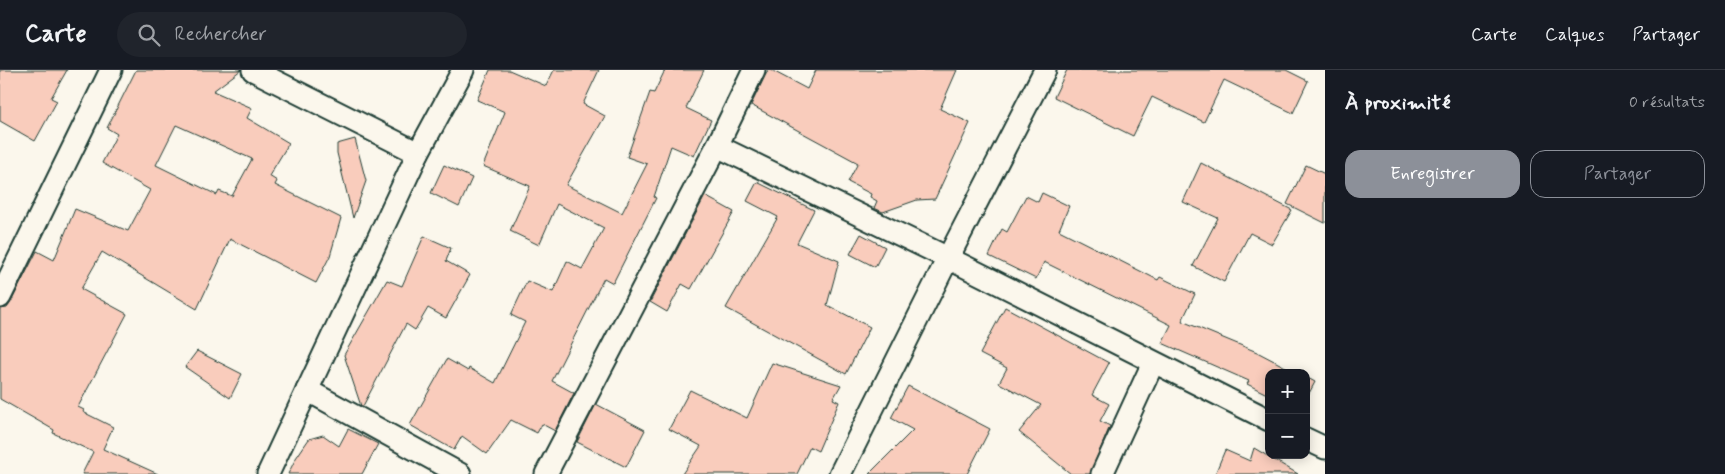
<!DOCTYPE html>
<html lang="fr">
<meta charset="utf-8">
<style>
body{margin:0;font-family:Mynerve,sans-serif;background:#20242c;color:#f1f3f6}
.controls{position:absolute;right:15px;bottom:15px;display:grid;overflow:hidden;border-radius:10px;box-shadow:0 2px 12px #0003}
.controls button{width:45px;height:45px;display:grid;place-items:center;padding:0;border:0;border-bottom:1px solid #363941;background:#171b24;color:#f1f3f6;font:25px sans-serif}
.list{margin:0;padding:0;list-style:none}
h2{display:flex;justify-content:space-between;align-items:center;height:65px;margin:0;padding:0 20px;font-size:21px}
h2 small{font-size:16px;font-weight:400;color:#9ea1a6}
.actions{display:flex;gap:10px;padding:15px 20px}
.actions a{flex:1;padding:11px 0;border:1px solid #8c9099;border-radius:15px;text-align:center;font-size:18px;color:#8c9099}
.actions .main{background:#8c9099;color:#fff}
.icon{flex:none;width:28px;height:28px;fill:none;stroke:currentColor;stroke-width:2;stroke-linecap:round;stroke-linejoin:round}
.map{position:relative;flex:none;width:1325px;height:404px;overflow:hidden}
header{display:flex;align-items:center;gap:30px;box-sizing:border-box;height:70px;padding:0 25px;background:#171b24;border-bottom:1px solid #363941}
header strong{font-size:24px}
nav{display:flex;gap:28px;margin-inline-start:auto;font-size:18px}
.search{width:350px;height:45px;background:#20242c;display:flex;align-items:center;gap:12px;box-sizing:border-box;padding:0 18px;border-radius:28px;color:#9ea1a6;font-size:19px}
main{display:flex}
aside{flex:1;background:#171b24}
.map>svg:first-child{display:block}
.building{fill:#f9ccbc;stroke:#1f3d34;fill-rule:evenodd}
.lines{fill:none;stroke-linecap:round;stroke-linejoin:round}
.minor-casing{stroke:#1f3d34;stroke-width:25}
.minor{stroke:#fbf7ec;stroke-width:21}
</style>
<header>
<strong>Carte</strong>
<div class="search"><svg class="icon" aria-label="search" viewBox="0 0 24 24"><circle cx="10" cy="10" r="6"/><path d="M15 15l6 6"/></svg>Rechercher</div>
<nav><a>Carte</a><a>Calques</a><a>Partager</a></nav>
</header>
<main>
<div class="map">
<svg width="1325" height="404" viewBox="0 0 1325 404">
<rect width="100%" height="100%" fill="#fbf7ec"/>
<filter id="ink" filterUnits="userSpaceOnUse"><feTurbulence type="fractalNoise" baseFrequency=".02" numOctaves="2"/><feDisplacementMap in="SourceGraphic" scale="10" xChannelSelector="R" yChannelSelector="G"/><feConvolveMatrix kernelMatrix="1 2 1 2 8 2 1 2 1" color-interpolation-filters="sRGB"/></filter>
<g filter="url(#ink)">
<g class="building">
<path d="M0,0H67L51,28L57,31L35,71L0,51Z"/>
<path d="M136,0H241L213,21L252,38L247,48L289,73L269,106L277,111L275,115L341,148L330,186L316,213L230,169L197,239L102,182L81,219L127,244L78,337L84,340L83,342L113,357L103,379L158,404H82L93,382L53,363L54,360L0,329V239L7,238L11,232L37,181L54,190L75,139L128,161L150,120L102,93L117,64L107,58ZM176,55L252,89L232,126L219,121L217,125L156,95Z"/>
<path d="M490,0H509L546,16L554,0H599L583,34L605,46L566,115L622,143L647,94L627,87L650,22L654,23L665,0H704L686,38L711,50L694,86L671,76L654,127L656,128L613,213L604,208L552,311L574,323L555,361L542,354L537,363L511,350L487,384L462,366L454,380L410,355L447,289L468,301L469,298L495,313L525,252L511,245L527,211L553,222L567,191L582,199L604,158L557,134L539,175L510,161L530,116L483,96L505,42L477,30Z"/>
<path d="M768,0H771L807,19L816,0H957L940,39L970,53L935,129L917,130L883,142L874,138L877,131L870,127L871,124L848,112L858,93L751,35Z"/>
<path d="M1067,0H1286L1308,11L1293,43L1224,10L1204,52L1152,27L1133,66L1054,27Z"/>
<path d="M355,69L366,111L353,148L337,83V74Z"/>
<path d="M1201,93L1292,140L1272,174L1250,163L1224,212L1193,196L1218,148L1183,132Z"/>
<path d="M444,95L472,108L459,137L431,123Z"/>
<path d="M1306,95L1325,104V153L1287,134Z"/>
<path d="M757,112L814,140L797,173L839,191L827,235L870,257L846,304L726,238L778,147L747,131Z"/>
<path d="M1042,123L1069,136L1059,160L1158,210L1160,207L1195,224L1182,251L1257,282L1297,303H1269V325L1247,314L1249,311L1162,273L1171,255L1044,192L1036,209L989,186L1002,159L1007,162L1026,126L1038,132Z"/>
<path d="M705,126L734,142L691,219L682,214L667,242L650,232Z"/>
<path d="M861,164L885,177L875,197L850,184Z"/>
<path d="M424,166L451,178L446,191L470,205L446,248L428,238L415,260L406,254L363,336H361L344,285L387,210L402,216Z"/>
<path d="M1005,237L1109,293L1092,325L1109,334L1100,351L1110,356L1090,404H1071L1019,362L1041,335L999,313L1007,298L980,284Z"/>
<path d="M197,281L242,304L230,328L185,297Z"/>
<path d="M772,293L841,315L833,329L839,332L818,381L810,377L797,404H682L701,376L669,359L690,320L747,348Z"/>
<path d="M1306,307L1315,312L1306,329Z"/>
<path d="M908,316L990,359L967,404H869L913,360L891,348Z"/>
<path d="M596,334L645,360L626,397L577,372Z"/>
<path d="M348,359L378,374L362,404H288L296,388L309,369L323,365L339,376Z"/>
<path d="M1254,378L1298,404H1215L1225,380L1250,391Z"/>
</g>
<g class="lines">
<g class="minor-casing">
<g id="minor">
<path d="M253,0L418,83"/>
<path d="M717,76L948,188L1269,350"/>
<path d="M0,227L111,0"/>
<path d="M307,320L460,404"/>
<path d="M1306,369L1325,378"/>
<path d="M268,404L418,83L463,0"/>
<path d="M546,404L717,76L754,0"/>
<path d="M840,404L948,188L1045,0"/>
<path d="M1102,404L1153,293"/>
</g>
</g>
<use href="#minor" class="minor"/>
</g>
</g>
</svg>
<div class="controls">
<button>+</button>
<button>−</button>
</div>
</div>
<aside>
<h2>À proximité<small>0 résultats</small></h2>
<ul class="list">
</ul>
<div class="actions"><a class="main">Enregistrer</a><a>Partager</a></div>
</aside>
</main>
